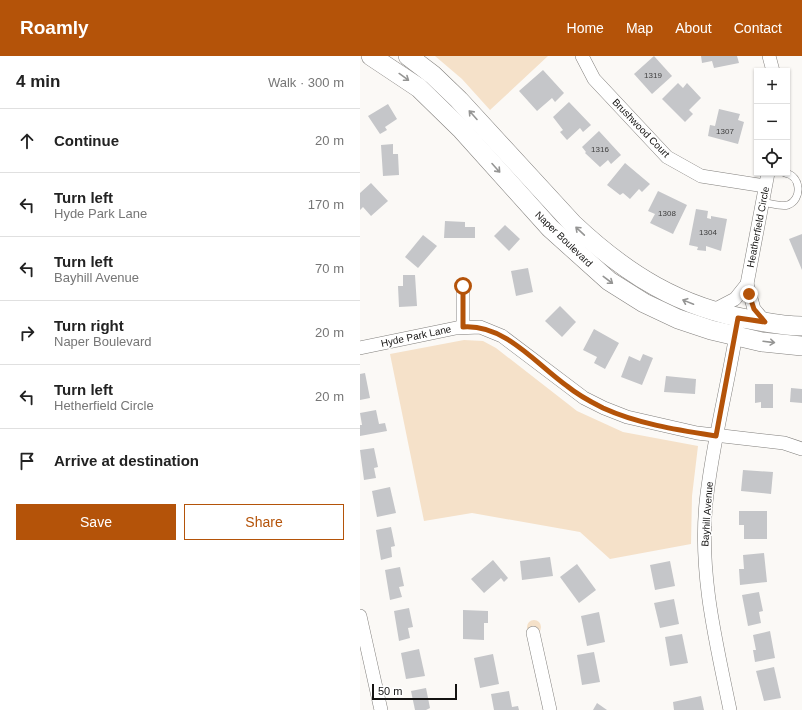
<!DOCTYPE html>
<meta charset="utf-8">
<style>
body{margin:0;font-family:Arial,sans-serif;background:#f6f6f6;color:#222}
.controls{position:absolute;right:12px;top:12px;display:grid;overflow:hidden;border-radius:0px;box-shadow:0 1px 3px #0004}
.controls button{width:36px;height:36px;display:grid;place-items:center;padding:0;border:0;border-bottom:1px solid #e0e0e0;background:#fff;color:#222;font:20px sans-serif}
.scale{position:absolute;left:12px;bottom:10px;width:85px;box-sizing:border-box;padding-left:4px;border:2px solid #141312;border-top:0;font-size:11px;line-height:14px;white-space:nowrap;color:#141312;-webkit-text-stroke:3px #fff;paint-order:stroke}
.stop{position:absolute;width:12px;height:12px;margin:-9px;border:3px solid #b45309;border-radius:50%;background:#fff}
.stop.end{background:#b45309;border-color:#fff;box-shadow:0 1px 4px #0008}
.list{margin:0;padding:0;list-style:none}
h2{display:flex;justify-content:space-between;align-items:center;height:52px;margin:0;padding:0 16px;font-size:17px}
h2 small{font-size:13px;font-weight:400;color:#767676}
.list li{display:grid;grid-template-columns:26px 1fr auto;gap:12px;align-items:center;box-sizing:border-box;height:64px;padding:0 16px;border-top:1px solid #e0e0e0}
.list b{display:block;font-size:15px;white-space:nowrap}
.list p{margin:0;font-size:13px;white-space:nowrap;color:#767676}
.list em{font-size:13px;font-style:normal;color:#767676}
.actions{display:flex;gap:8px;padding:12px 16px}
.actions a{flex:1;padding:9px 0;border:1px solid #b45309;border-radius:0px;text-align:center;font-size:14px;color:#b45309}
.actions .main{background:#b45309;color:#fff}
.icon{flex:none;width:22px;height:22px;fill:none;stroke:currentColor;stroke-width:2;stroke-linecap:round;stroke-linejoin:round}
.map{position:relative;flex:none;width:442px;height:654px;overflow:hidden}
header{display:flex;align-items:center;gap:24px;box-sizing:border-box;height:56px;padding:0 20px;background:#b45309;color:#fff}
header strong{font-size:19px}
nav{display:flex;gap:22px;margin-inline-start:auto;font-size:14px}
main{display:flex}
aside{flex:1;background:#fff}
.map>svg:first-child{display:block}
.green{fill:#f5e1c9}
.building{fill:#c5c6c9}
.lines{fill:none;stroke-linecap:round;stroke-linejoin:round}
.service-casing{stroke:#817f7c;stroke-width:8}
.minor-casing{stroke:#817f7c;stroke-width:14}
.secondary-casing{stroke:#817f7c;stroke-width:20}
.service{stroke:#fff;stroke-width:7}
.minor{stroke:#fff;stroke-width:13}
.secondary{stroke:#fff;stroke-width:19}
.oneway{stroke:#959594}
.route{stroke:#b45309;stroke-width:5}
.labels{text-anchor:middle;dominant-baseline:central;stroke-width:3;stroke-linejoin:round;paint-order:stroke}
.number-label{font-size:8px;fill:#404040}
.street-label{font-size:10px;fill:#141312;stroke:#fff}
</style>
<header>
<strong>Roamly</strong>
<nav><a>Home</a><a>Map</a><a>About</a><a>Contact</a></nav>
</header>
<main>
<aside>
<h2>4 min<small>Walk · 300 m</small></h2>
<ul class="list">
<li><svg class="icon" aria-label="ahead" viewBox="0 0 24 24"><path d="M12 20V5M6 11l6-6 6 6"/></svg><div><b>Continue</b></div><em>20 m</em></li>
<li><svg class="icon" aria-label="left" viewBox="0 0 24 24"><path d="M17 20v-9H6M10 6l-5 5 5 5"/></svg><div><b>Turn left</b><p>Hyde Park Lane</p></div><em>170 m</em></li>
<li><svg class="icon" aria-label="left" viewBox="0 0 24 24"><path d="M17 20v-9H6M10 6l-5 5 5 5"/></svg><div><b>Turn left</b><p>Bayhill Avenue</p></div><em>70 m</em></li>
<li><svg class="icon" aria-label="right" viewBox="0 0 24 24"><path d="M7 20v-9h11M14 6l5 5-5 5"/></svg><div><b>Turn right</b><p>Naper Boulevard</p></div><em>20 m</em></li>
<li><svg class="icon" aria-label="left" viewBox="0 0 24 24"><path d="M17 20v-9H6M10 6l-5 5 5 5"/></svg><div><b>Turn left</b><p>Hetherfield Circle</p></div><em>20 m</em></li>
<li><svg class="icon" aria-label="arrive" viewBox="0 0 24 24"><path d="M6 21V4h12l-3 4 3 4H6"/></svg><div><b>Arrive at destination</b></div></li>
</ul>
<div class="actions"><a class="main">Save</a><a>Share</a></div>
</aside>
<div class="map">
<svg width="442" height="654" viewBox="0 0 442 654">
<rect width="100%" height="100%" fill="#fbf9f6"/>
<g class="green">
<path d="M75,0H188L130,54L102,23Z"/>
<path d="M104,284L123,285L136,292L217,355L263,376L338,390L332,440L331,488L250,503L220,476L112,457L64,465L30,298Z"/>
<circle cx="174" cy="571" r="7"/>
</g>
<g class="building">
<path d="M294,0L312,20L292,38L274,18Z"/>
<path d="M341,0H377L379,7L354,12L352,5L342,7Z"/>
<path d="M183,14L204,37L195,46L192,42L177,55L159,35Z"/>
<path d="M318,27L323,32L327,27L341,42L329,54L333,58L325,66L302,43Z"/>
<path d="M209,46L231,69L223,76L220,72L207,84L200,76L203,74L193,61Z"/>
<path d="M28,48L37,63L25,71L27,74L20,78L8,60Z"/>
<path d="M359,53L380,58L378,64L384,66L378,88L348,80L350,69L355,70Z"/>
<path d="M239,75L261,99L251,108L248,104L240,111L225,97L226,96L222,91Z"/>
<path d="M33,88V98H38L39,119L23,120L21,89Z"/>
<path d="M265,107L290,128L282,136L279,133L270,143L263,137L260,139L247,129Z"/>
<path d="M11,127L28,145L11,160L3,151L0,154V137Z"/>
<path d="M298,135L327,149L313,178L290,167L295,158L288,155Z"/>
<path d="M336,153L348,155L347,162L351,163V160L367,163L361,195L346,190V195L337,194L338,191L329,189Z"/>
<path d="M85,165L105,166V171H115V182H84Z"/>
<path d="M145,169L160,183L149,195L134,180Z"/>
<path d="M442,178V214L429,183Z"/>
<path d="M63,179L77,190L58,212L45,201Z"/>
<path d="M168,212L173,236L156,240L151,215Z"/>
<path d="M43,219H55L57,250L39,251L38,230H43Z"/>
<path d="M200,250L216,266L202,281L185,265Z"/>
<path d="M234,273L259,287L245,313L234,307L237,301L223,294Z"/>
<path d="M283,298L293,302L282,329L261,321L269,300L280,305Z"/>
<path d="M5,317L10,342L0,344V318Z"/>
<path d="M306,320L336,323L335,338L304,336Z"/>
<path d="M395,328H413V352H401V346L395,347Z"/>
<path d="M431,332L442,333V347L430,346Z"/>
<path d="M16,354L19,368L25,367L27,375L0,380V369H2L0,357Z"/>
<path d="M14,392L18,411L14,412L16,422L4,424L0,394Z"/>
<path d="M383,414L413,416L411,438L381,435Z"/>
<path d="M30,431L36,457L17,461L12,435Z"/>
<path d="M379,455H407V483H384V469H379Z"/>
<path d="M31,471L35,490L31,491L32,501L21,504L16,474Z"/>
<path d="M404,497L407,526L380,529L379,513H384L383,499Z"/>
<path d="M190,501L193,520L162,524L160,505Z"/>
<path d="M133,504L148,522L144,526L141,522L124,537L111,523Z"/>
<path d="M310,505L315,530L295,534L290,509Z"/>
<path d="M217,508L236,534L219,547L200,521Z"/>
<path d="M40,511L44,530L39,531L42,541L30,544L25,514Z"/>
<path d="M399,536L403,555L399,556L401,567L388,570L382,539Z"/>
<path d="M314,543L319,568L300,572L294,547Z"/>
<path d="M49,552L53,571L48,572L50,582L39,585L34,555Z"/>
<path d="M103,554L128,555V567H124V584L103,583Z"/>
<path d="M239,556L245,586L227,590L221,560Z"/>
<path d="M410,575L415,602L395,606L393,594H396L393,579Z"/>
<path d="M322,578L328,607L310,610L305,581Z"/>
<path d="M59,593L65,620L46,623L41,597Z"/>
<path d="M234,596L240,626L222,629L217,599Z"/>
<path d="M133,598L139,628L120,632L114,602Z"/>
<path d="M414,611L421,642L404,645L396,615Z"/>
<path d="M66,632L70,652L66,654H55L51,635Z"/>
<path d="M149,635L152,651L158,650L159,654H134L131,638Z"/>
<path d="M341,640L344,654H314L313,646Z"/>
<path d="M237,647L247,654H233Z"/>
</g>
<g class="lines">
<g class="service-casing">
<path id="service" d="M402,146C410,147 420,151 428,149C442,144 442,120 425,117"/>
</g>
<g class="minor-casing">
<g id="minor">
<path d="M222,0L234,23L307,101L341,120L405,130"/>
<path d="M409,0L413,15"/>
<path d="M387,228L394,253L405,266"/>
<path d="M103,230V271"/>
<path d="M352,255L375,243L387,228L408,117"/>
<path d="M0,292L96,272L120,271L142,280L224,342L244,352L267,361L337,377L424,387L442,393"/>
<path d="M0,560L21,654"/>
<path d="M173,577L190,654"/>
<path d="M370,654C356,586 339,518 346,447C352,388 368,330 377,272"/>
</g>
</g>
<g class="secondary-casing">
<g id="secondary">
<path d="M11,0L59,32L101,73L190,172L249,225L284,247L318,263L351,274L402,286L442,290"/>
<path d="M48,0L73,19L99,44L213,168C266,218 320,252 393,264C409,267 426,270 442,270"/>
</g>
</g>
<use href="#service" class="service"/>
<use href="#minor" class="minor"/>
<use href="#secondary" class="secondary"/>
</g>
<defs><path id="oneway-shaft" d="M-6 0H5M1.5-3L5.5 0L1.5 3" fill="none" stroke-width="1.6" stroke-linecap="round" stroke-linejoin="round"/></defs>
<g class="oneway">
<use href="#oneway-shaft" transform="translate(44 21) rotate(36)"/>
<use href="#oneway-shaft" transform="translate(113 59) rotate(-132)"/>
<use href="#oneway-shaft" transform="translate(136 112) rotate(48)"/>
<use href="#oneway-shaft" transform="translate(220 175) rotate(-137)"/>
<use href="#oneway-shaft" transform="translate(248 224) rotate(37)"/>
<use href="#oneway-shaft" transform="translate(328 246) rotate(-158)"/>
<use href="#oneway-shaft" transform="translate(409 286) rotate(7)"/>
</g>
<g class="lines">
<path class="route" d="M103,230V271C145,268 176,308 207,330C218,339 231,346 243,352C278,368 318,374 356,380L378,262L405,266L394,253L389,238"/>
</g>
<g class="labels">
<g class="number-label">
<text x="293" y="19">1319</text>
<text x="365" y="75">1307</text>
<text x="240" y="93">1316</text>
<text x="307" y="157">1308</text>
<text x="348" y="176">1304</text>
</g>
<g class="street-label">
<text transform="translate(281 72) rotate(46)">Brushwood Court</text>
<text transform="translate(398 171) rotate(-79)">Heatherfield Circle</text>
<text transform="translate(204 183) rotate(44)">Naper Boulevard</text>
<text transform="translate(56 280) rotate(-12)">Hyde Park Lane</text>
<text transform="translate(347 458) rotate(-86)">Bayhill Avenue</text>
</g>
</g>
</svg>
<div class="controls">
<button>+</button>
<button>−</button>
<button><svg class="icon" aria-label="locate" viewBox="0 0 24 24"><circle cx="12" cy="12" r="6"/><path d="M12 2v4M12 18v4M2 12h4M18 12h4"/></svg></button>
</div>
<div class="scale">50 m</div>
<div class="stop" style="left:103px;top:230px"></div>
<div class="stop end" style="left:389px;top:238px"></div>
</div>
</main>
